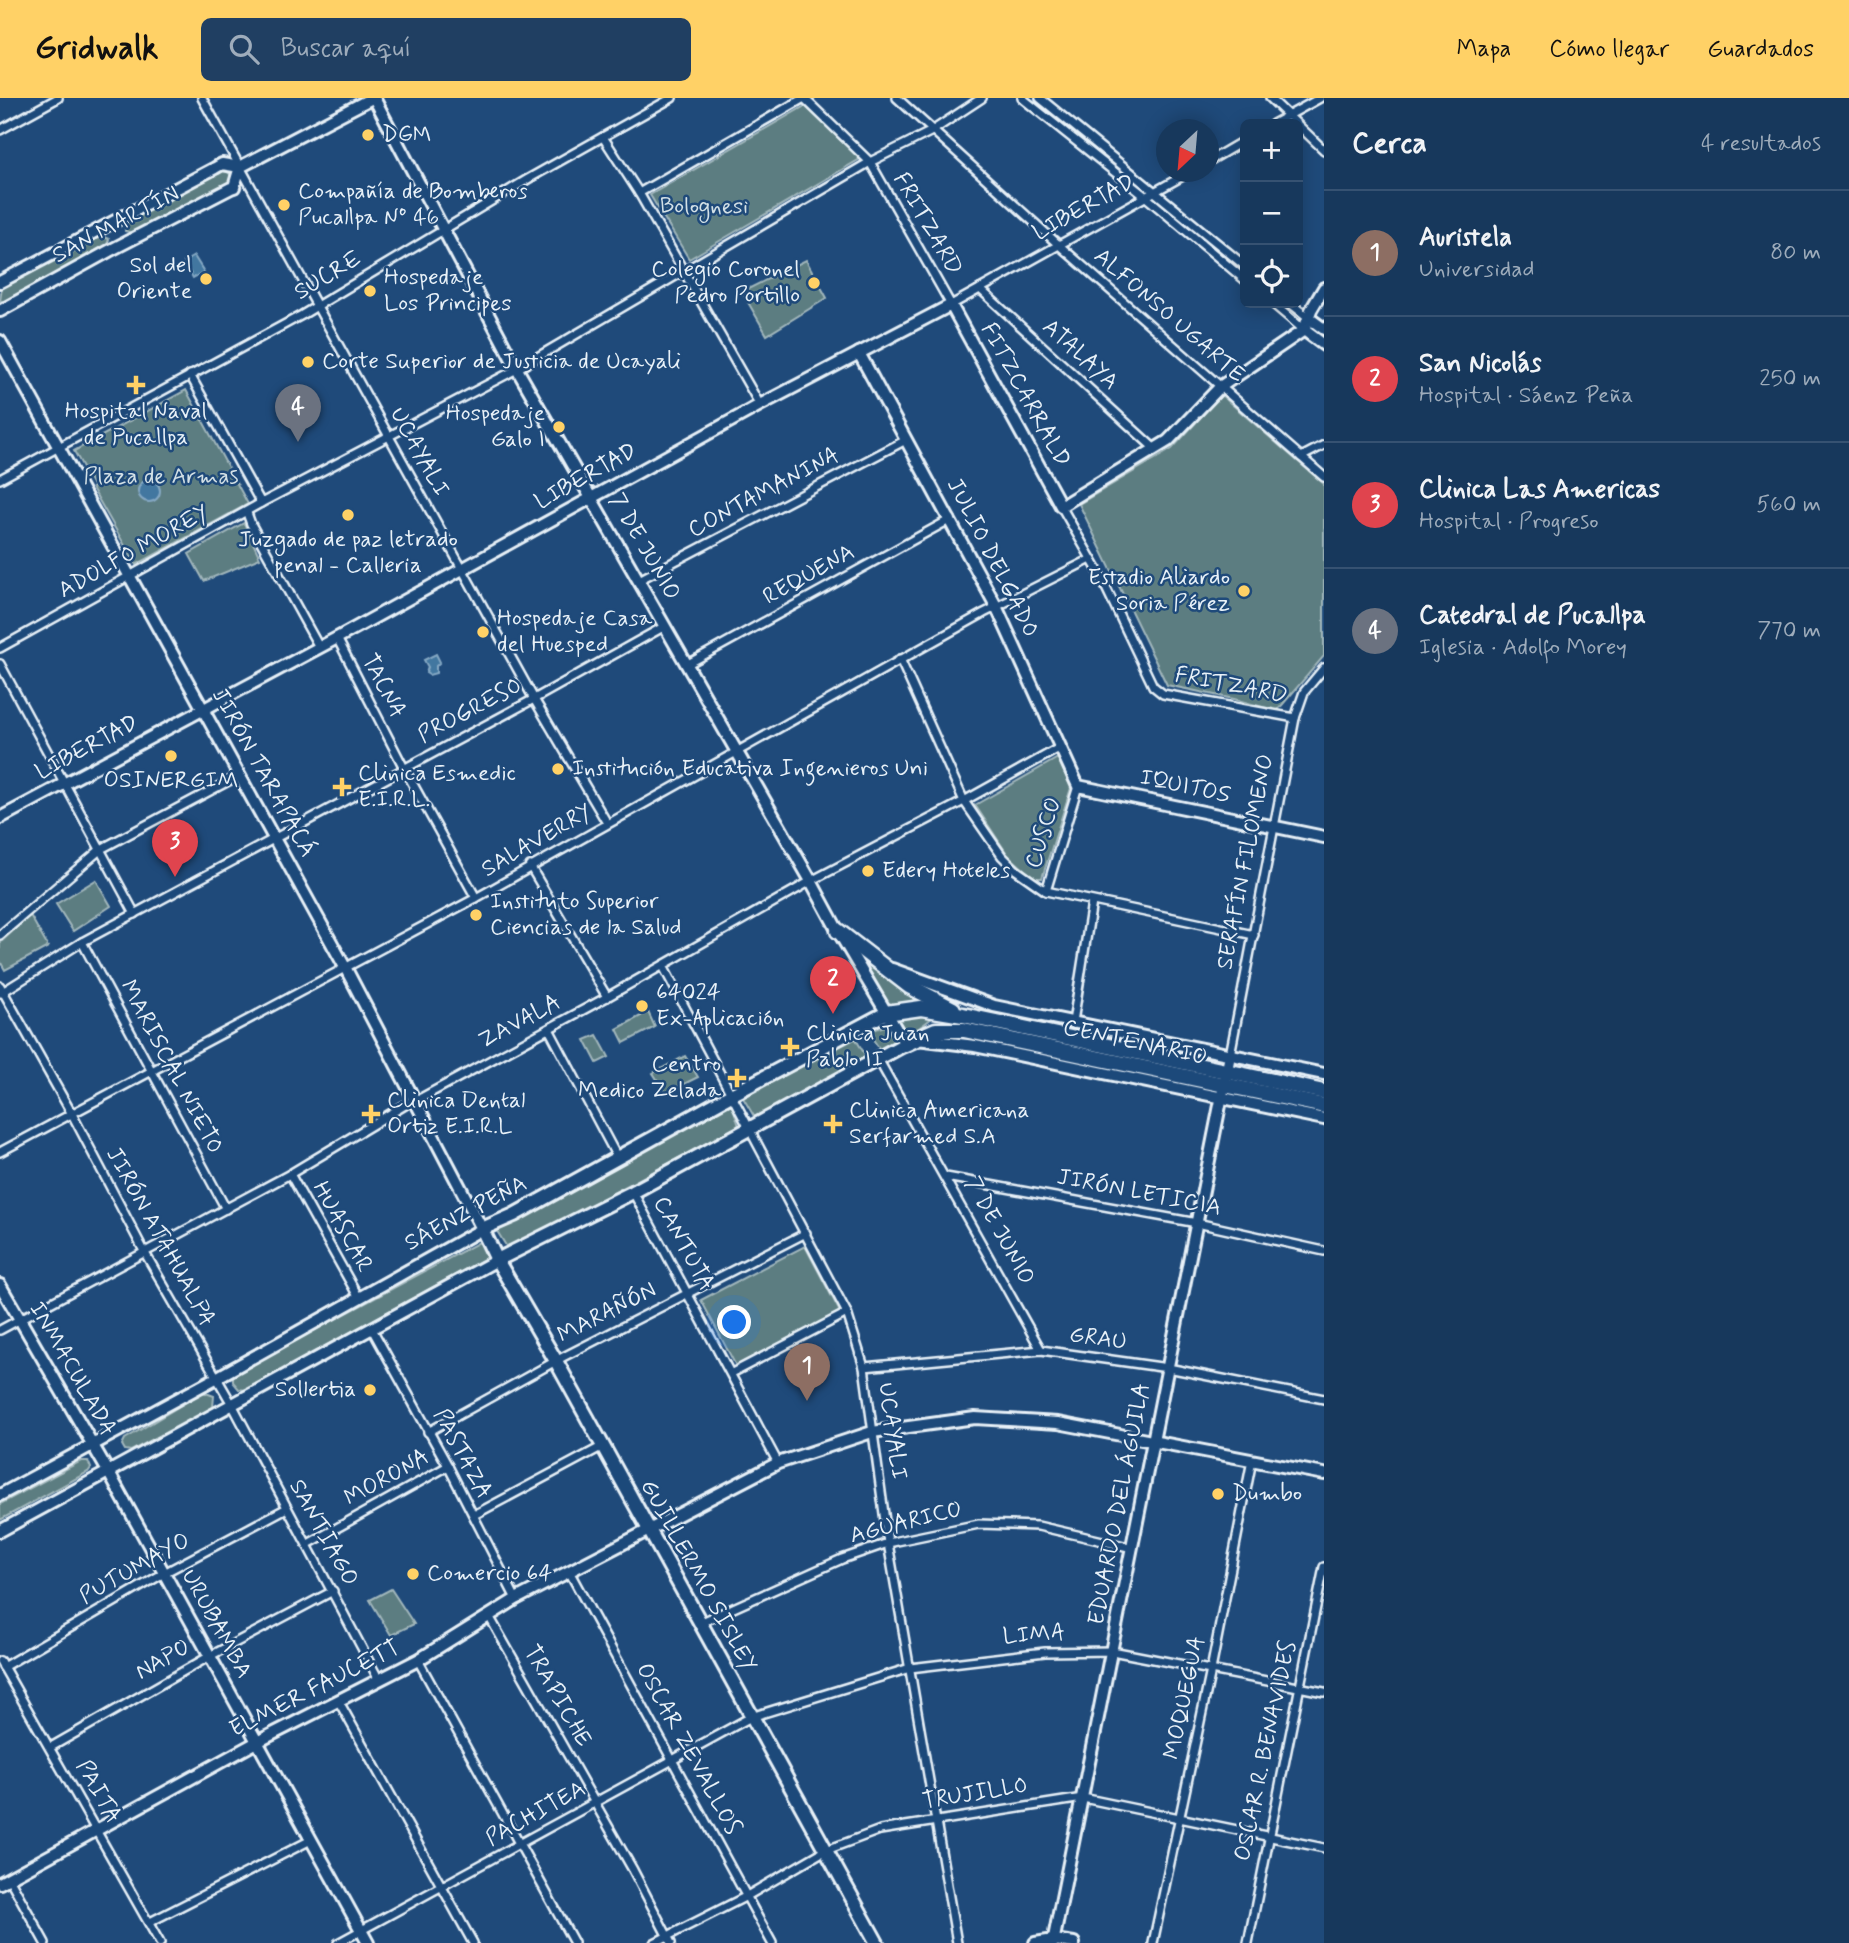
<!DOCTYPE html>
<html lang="es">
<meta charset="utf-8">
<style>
body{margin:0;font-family:Mynerve,sans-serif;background:#203f62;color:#f1f3f6}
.controls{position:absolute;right:21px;top:21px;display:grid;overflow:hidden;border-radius:10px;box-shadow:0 4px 18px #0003}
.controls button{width:63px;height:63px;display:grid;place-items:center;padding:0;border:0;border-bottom:2px solid #365272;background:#17385c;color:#f1f3f6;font:35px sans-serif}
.compass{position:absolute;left:1156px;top:21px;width:63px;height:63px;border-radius:50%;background:#17385c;box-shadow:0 4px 18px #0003;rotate:206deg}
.you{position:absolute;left:735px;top:1225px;width:24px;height:24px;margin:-18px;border:5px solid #fff;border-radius:50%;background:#1a73e8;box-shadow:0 0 0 10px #1a73e833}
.badge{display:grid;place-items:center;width:46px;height:46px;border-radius:50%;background:#ffd166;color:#fff;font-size:23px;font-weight:700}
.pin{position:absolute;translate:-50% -58px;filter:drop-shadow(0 2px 4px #0008)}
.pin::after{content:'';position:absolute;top:37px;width:24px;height:21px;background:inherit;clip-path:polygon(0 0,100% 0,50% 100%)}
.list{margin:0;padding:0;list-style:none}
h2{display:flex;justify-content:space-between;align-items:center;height:91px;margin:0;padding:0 28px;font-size:30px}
h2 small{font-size:23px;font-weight:400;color:#9eacbb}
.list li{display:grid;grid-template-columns:46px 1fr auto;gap:21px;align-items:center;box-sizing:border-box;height:126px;padding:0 28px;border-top:2px solid #365272}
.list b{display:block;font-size:26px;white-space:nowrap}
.list p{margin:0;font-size:23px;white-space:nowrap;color:#9eacbb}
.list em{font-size:23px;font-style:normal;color:#9eacbb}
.icon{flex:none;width:38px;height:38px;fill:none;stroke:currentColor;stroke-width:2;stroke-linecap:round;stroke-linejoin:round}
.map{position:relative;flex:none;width:1324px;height:1845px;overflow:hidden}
header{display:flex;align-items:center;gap:42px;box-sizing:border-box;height:98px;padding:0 35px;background:#ffd166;color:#111}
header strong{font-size:33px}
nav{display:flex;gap:38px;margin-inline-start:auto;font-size:24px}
.search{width:490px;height:63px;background:#203f62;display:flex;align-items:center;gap:18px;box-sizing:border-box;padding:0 24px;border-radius:10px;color:#9eacbb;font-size:26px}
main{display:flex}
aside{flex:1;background:#17385c}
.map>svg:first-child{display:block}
.green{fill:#5c7d81;stroke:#a2b7bc;stroke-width:2}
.water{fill:#4377a0;stroke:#85a8c3;stroke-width:2}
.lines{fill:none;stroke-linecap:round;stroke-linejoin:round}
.street-casing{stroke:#e8f1f8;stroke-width:12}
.secondary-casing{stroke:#e8f1f8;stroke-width:16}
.primary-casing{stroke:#e8f1f8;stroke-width:18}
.highway-casing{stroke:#e8f1f8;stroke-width:19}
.street{stroke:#1f4a7a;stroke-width:7}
.secondary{stroke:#1f4a7a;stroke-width:10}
.primary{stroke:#1f4a7a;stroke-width:12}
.highway{stroke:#1f4a7a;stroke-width:14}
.poi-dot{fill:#ffd166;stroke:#1f4a7a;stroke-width:2.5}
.labels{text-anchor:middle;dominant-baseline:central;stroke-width:5;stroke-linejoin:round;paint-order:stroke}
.poi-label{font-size:23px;fill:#e8f1f8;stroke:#1f4a7a;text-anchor:start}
.park-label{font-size:23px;fill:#d3e0e6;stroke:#1f4a7a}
.street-label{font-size:23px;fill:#e8f1f8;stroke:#1f4a7a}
</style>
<header>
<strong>Gridwalk</strong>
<div class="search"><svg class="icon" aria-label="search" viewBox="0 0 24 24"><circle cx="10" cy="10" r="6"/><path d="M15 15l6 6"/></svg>Buscar aquí</div>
<nav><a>Mapa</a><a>Cómo llegar</a><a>Guardados</a></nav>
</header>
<main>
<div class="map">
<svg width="1324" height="1845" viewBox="0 0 1324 1845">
<rect width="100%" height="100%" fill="#1f4a7a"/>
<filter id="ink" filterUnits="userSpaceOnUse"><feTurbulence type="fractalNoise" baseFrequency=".0143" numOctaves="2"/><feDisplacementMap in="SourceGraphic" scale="14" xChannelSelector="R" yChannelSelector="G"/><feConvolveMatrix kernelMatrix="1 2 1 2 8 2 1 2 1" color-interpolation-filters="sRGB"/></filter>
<g filter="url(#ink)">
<g class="green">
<path d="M805,8L860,61L689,161L650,97Z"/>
<path d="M221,69L230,76V85L137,136L125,133L126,124Z"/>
<path d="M96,136L109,141L107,147L11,203H0L2,188Z"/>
<path d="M806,162L827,200L767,237L742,194Z"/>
<path d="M186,292L248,406L136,467L92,390L94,389L74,353Z"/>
<path d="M1221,297L1324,386V558L1277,613L1234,601L1167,587L1079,406L1172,351Z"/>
<path d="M244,425L260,460L204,483L189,456Z"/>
<path d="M1058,660L1071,690L1042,780H1034L1008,757L975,707Z"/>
<path d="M96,782L111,808L73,833L56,806Z"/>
<path d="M30,817L48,849L5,872L0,863V845Z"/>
<path d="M866,866L927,904L890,911Z"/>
<path d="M648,914L655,929L624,945L617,931Z"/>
<path d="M936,917L907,939L893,918Z"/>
<path d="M887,927L898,944L881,953L868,934Z"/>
<path d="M597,937L609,959L597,965L585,942Z"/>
<path d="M854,938L867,960L755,1020L742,998Z"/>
<path d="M685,958L698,979L666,995L653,975Z"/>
<path d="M731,1003L739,1028L508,1151L497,1133Z"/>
<path d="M485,1141L493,1156L246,1292L239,1291L233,1284V1276Z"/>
<path d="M805,1148L840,1214L736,1268L701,1202Z"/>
<path d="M203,1294L214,1298L213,1309L131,1353L125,1352L122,1347L125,1341Z"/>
<path d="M81,1363H88L91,1370L88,1374L0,1422V1406Z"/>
<path d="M391,1491L414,1526L391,1537L370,1502Z"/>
</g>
<g class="water">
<path d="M194,158L204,174L193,180L184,164Z"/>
<circle cx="149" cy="393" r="11"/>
<path d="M436,556L440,564L436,568V575L429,577L426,575L428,569L424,562Z"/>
</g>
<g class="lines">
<g class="street-casing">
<g id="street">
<path d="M202,0L534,601L607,725"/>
<path d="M804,0L870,64L951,207L1190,74"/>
<path d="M897,0L1060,148L1324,379"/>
<path d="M1022,0L1146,99L1245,182"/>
<path d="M1040,0L1245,168"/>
<path d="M1270,0L1297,26"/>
<path d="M1273,26L1320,0"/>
<path d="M1298,27L1324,52"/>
<path d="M0,32L58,0"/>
<path d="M603,39L639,95L760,307"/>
<path d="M1209,63L1245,42"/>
<path d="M639,95L804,0"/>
<path d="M980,191L1155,351"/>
<path d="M1272,205L1304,232"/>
<path d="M1290,205L1309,220"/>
<path d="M190,277L261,405"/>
<path d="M1301,359L1324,347"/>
<path d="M0,381L302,217L528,81L672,0"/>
<path d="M1061,408L1097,471L1153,588L1163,596L1295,620"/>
<path d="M247,415L251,426L319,549"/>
<path d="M639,482L906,342"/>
<path d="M337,540L404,670L476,800"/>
<path d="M0,550L261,405L517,271L870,64L932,33L982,0"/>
<path d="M900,561L964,703L1002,758L1016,772L1046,793L1254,837"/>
<path d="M0,566L135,816"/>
<path d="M686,567L951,421"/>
<path d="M530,768L607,899"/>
<path d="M1046,793L1078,688"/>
<path d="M0,837L101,751L240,677"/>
<path d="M82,844L226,1111"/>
<path d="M663,868L847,1215L864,1269L888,1445L957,1845"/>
<path d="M0,888L72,1016L145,1155L233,1308L379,1582"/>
<path d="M1,895L82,844L534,601L665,528"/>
<path d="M1073,924L1092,804"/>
<path d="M549,931L617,1059"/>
<path d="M1230,957L1295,620L1304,594L1324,570"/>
<path d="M878,961L1041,1252"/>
<path d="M0,1054L476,800L984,515L1091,461"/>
<path d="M290,1076L359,1200"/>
<path d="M946,1079L1197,1125L1324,1153"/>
<path d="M633,1094L778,1365"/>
<path d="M372,1231L448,1368L516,1501"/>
<path d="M0,1232L290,1076L415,1001L421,1000L607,899L811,783L964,703L1059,650"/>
<path d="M864,1269L1041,1252L1168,1270L1324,1301"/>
<path d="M732,1275L847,1215"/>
<path d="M428,1334L563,1259L806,1135"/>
<path d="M474,1417L603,1348"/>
<path d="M308,1446L448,1368"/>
<path d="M570,1475L772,1845"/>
<path d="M489,1518L633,1772L671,1845"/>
<path d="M700,1525L842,1461L888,1445L979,1426L1038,1428L1133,1450"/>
<path d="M418,1562L574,1845"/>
<path d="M0,1563L160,1845"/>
<path d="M3,1569L164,1475L287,1410"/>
<path d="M338,1602L473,1845"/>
<path d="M51,1649L210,1558L333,1493"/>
<path d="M9,1780L45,1845"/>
<path d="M150,1824L311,1742"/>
<path d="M338,1845L751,1619L910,1570L1045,1554L1112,1553L1324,1594"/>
<path d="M654,1845L747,1798L824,1753L880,1732L1083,1700L1324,1750"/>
<path d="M1153,1845L1211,1572L1252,1362"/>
<path d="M1248,1845L1324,1469"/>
</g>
</g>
<g class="secondary-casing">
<g id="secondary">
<path d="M374,0L517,271L811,783L838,833L905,946"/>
<path d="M0,184L215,70L222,66L240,69L372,0"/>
<path d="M0,213L109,153L231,90L234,89L240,69"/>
<path d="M1309,220L1324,231"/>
<path d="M1304,232L1324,247"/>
<path d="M0,243L346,871L482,1131L216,1280L0,1397"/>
<path d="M859,255L996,508L1078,688L1324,739"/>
<path d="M0,720L337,540L760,307L951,207L1061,408L1168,343L1220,289L1304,232L1311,212L1324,190"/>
<path d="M892,871L994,908L1324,976"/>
<path d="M917,941L975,948L1324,1021"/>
<path d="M0,1187L109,1375L368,1845"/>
<path d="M0,1433L497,1162"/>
<path d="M0,1785L257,1644L418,1562L516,1501L778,1365L872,1334L975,1320L1058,1325L1324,1376"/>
<path d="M1035,1845L1054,1842L1074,1845"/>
<path d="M1053,1845L1230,957"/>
</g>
</g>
<g class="primary-casing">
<g id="primary">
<path d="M497,1162L633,1094L905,946"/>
<path d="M877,1845L556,1263L497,1162L482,1131L514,1117L733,996L886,915"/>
</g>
</g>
<g class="highway-casing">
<g id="highway">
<path d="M838,833L909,888L953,911"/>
<path d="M886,915L921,910L963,917L1324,994"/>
<path d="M905,946L936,932H964L1324,1008"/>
</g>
</g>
<use href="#street" class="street"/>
<use href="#secondary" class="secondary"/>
<use href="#primary" class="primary"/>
<use href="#highway" class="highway"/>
</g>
</g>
<g class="poi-dot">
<circle cx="368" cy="37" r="7"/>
<circle cx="284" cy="107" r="7"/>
<circle cx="206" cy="181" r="7"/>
<circle cx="814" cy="185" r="7"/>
<circle cx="370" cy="193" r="7"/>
<circle cx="308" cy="264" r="7"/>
<path d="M132.5 276.5h7v7h7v7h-7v7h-7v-7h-7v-7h7z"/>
<circle cx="559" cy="329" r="7"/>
<circle cx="348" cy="417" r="7"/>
<circle cx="1244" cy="493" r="7"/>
<circle cx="483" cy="534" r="7"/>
<circle cx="171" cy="658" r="7"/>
<circle cx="558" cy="671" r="7"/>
<path d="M338.5 678.5h7v7h7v7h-7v7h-7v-7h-7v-7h7z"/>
<circle cx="868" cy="773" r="7"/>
<circle cx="476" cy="817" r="7"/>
<circle cx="642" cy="908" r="7"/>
<path d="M786.5 938.5h7v7h7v7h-7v7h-7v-7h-7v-7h7z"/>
<path d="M733.5 969.5h7v7h7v7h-7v7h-7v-7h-7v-7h7z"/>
<path d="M367.5 1005.5h7v7h7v7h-7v7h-7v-7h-7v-7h7z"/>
<path d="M829.5 1015.5h7v7h7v7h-7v7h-7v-7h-7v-7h7z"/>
<circle cx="370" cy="1292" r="7"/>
<circle cx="1218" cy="1396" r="7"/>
<circle cx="413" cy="1476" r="7"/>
</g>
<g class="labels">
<g class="poi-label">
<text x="382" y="37">DGM</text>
<text x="298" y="94">Compañía de Bomberos<tspan x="298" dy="26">Pucallpa Nº 46</tspan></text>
<text x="192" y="168" text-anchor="end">Sol del<tspan x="192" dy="26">Oriente</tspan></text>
<text x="800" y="172" text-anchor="end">Colegio Coronel<tspan x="800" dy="26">Pedro Portillo</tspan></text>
<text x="384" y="180">Hospedaje<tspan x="384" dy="26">Los Principes</tspan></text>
<text x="322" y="264">Corte Superior de Justicia de Ucayali</text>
<text x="136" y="314" text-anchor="middle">Hospital Naval<tspan x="136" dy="26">de Pucallpa</tspan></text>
<text x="545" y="316" text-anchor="end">Hospedaje<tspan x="545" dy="26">Galo I</tspan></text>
<text x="348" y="442" text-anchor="middle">Juzgado de paz letrado<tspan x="348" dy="26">penal - Calleria</tspan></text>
<text x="1230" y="480" text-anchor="end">Estadio Aliardo<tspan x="1230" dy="26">Soria Pérez</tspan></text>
<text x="497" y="521">Hospedaje Casa<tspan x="497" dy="26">del Huesped</tspan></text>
<text x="572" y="671">Institución Educativa Ingenieros Uni</text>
<text x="358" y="676">Clinica Esmedic<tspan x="358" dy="26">E.I.R.L.</tspan></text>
<text x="171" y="683" text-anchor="middle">OSINERGIM</text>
<text x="882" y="773">Edery Hoteles</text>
<text x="490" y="804">Instituto Superior<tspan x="490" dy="26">Ciencias de la Salud</tspan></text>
<text x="656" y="895">64024<tspan x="656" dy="26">Ex-Aplicación</tspan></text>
<text x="806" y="936">Clinica Juan<tspan x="806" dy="26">Pablo II</tspan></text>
<text x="721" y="967" text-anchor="end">Centro<tspan x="721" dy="26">Medico Zelada</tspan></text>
<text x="387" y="1003">Clinica Dental<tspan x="387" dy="26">Ortiz E.I.R.L</tspan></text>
<text x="849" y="1013">Clinica Americana<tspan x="849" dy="26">Serfarmed S.A</tspan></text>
<text x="356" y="1292" text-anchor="end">Sollertia</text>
<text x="1232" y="1396">Dumbo</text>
<text x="427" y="1476">Comercio 64</text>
</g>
<g class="park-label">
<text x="704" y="109">Bolognesi</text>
<text x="161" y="379">Plaza de Armas</text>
</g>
<g class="street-label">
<text transform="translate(1084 110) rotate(-29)">LIBERTAD</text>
<text transform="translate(927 126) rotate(60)">FRITZARD</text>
<text transform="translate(116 127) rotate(-28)">SAN MARTÍN</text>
<text transform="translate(328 178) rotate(-31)">SUCRE</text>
<text transform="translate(1169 218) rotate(41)">ALFONSO UGARTE</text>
<text transform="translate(1080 257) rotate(42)">ATALAYA</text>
<text transform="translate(1025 297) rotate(61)">FITZCARRALD</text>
<text transform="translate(419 354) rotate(61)">UCAYALI</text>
<text transform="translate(586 379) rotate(-29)">LIBERTAD</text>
<text transform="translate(764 395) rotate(-28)">CONTAMANINA</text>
<text transform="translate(644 449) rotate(60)">7 DE JUNIO</text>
<text transform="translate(134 454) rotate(-29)">ADOLFO MOREY</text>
<text transform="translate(992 460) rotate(63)">JULIO DELGADO</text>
<text transform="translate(809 477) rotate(-29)">REQUENA</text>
<text transform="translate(383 588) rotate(62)">TACNA</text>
<text transform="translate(1231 588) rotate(11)">FRITZARD</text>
<text transform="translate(470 613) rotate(-28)">PROGRESO</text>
<text transform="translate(87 650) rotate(-28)">LIBERTAD</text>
<text transform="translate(263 675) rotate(61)">JIRÓN TARAPACÁ</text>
<text transform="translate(1185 689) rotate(12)">IQUITOS</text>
<text transform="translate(1044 735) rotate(-73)">CUSCO</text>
<text transform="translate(537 743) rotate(-30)">SALAVERRY</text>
<text transform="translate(1246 764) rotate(-79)">SERAFÍN FILOMENO</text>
<text transform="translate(520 924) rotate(-28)">ZAVALA</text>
<text transform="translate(1135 945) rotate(12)">CENTENARIO</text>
<text transform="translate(171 969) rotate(62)">MARISCAL NIETO</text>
<text transform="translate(1139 1095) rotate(11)">JIRÓN LETICIA</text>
<text transform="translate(466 1116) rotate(-28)">SÁENZ PEÑA</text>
<text transform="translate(342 1129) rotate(61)">HUASCAR</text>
<text transform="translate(999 1133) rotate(61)">7 DE JUNIO</text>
<text transform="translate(160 1139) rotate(61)">JIRÓN ATAHUALPA</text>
<text transform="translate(683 1146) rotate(62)">CANTUTA</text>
<text transform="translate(607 1215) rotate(-27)">MARAÑÓN</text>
<text transform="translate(1098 1241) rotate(8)">GRAU</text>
<text transform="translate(72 1271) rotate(60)">INMACULADA</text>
<text transform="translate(892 1333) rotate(82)">UCAYALI</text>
<text transform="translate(462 1356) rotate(62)">PASTAZA</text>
<text transform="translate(387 1380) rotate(-29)">MORONA</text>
<text transform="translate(1120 1406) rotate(-79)">EDUARDO DEL ÁGUILA</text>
<text transform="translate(906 1425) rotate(-14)">AGUARICO</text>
<text transform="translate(323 1435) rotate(61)">SANTIAGO</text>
<text transform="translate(135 1471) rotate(-29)">PUTUMAYO</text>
<text transform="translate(698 1478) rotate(61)">GUILLERMO SISLEY</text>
<text transform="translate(216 1526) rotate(61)">URUBAMBA</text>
<text transform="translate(1034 1537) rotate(-4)">LIMA</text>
<text transform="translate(163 1562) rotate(-30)">NAPO</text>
<text transform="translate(315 1591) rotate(-27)">ELMER FAUCETT</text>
<text transform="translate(557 1598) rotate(60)">TRAPICHE</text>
<text transform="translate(1185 1600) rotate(-78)">MOQUEGUA</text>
<text transform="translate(688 1651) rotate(61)">OSCAR ZEVALLOS</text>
<text transform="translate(1266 1653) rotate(-78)">OSCAR R. BENAVIDES</text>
<text transform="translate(98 1694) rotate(61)">PAITA</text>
<text transform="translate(975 1696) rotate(-9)">TRUJILLO</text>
<text transform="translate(536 1716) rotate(-29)">PACHITEA</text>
</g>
</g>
</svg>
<div class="controls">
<button>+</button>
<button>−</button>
<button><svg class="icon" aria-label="locate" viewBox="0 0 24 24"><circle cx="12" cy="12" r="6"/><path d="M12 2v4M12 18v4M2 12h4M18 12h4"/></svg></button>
</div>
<svg class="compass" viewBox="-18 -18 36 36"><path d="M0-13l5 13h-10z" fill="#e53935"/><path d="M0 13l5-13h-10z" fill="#9eacbb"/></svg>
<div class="you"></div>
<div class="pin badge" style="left:807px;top:1303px;background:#8d6e63">1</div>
<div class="pin badge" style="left:833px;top:916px;background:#e0444e">2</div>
<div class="pin badge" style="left:175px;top:779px;background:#e0444e">3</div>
<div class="pin badge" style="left:298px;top:344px;background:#6b7280">4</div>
</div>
<aside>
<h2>Cerca<small>4 resultados</small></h2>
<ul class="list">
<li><span class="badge" style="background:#8d6e63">1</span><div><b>Auristela</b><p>Universidad</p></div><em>80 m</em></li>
<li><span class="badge" style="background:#e0444e">2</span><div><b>San Nicolás</b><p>Hospital · Sáenz Peña</p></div><em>250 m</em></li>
<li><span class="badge" style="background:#e0444e">3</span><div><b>Clinica Las Americas</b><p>Hospital · Progreso</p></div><em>560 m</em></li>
<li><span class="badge" style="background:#6b7280">4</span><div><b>Catedral de Pucallpa</b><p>Iglesia · Adolfo Morey</p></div><em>770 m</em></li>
</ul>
</aside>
</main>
